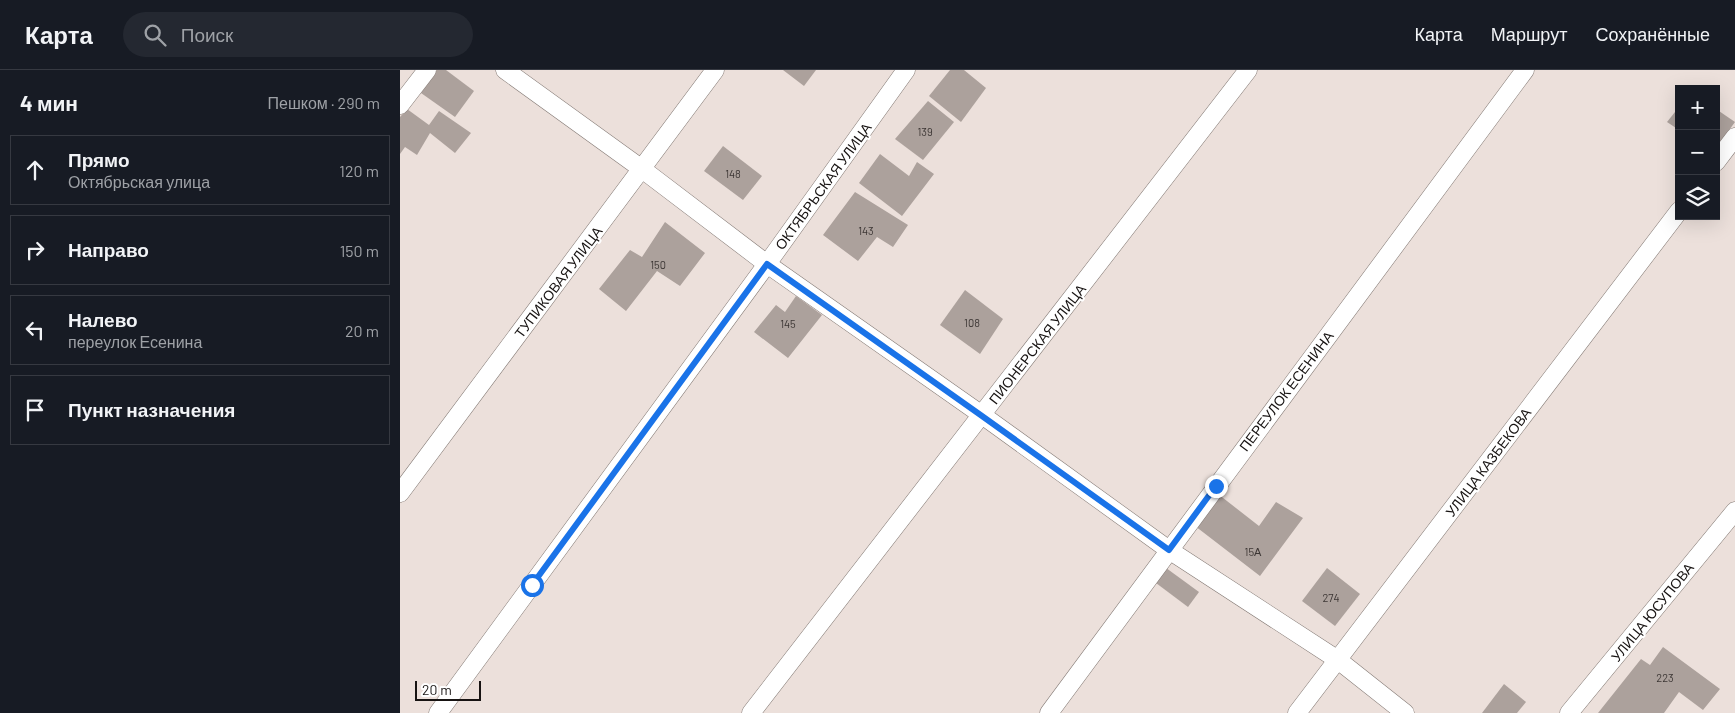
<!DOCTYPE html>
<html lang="ru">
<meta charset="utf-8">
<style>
body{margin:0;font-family:Barlow,sans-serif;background:#242831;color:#f1f3f6}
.controls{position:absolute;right:15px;top:15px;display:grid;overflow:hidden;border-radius:0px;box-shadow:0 5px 20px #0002}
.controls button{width:45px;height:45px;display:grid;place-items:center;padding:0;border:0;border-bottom:1px solid #363941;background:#171b24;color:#f1f3f6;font:25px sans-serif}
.scale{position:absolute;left:15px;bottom:12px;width:66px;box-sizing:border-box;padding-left:5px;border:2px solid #171312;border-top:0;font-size:14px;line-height:18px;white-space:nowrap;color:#171312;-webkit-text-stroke:4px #fff;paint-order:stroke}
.stop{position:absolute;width:15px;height:15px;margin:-11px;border:4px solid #1a73e8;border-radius:50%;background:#fff}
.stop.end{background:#1a73e8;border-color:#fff;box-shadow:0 1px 5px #0008}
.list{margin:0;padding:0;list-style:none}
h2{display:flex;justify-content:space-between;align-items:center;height:65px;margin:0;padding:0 20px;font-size:21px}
h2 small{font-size:16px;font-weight:400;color:#9ea1a6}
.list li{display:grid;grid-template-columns:32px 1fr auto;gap:15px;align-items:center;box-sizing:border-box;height:70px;margin:0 10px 10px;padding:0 10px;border:1px solid #363941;border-radius:0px}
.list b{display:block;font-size:19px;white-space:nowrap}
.list p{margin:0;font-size:16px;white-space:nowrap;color:#9ea1a6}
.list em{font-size:16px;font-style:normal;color:#9ea1a6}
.icon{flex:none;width:28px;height:28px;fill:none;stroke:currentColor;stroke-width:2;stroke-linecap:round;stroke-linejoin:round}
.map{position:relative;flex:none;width:1335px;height:643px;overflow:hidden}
header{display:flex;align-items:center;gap:30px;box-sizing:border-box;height:70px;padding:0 25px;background:#171b24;border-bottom:1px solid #363941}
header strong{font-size:24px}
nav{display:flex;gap:28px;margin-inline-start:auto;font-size:18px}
.search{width:350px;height:45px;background:#242831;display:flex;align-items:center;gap:12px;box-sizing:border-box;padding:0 18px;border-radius:28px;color:#9ea1a6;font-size:19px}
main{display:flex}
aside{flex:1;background:#171b24}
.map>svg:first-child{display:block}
.building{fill:#aca19c}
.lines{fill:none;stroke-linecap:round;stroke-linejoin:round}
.minor-casing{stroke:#837974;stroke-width:19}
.minor{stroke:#fff;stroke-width:18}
.route{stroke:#1a73e8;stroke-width:6}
.labels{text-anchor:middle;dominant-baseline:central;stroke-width:4;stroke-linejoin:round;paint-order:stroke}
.number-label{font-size:11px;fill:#3c3634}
.street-label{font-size:14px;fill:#171312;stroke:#fff}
</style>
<header>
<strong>Карта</strong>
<div class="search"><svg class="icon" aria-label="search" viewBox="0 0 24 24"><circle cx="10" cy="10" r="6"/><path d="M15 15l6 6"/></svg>Поиск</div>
<nav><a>Карта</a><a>Маршрут</a><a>Сохранённые</a></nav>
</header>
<main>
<aside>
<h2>4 мин<small>Пешком · 290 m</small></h2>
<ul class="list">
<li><svg class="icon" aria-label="ahead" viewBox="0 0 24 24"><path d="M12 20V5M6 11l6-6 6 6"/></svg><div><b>Прямо</b><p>Октябрьская улица</p></div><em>120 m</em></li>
<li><svg class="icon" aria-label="right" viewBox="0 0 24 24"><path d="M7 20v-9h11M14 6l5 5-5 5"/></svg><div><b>Направо</b></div><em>150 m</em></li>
<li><svg class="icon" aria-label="left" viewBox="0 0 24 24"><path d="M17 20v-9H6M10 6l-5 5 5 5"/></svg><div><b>Налево</b><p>переулок Есенина</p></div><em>20 m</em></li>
<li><svg class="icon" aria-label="arrive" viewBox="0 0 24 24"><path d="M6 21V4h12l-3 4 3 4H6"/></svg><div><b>Пункт назначения</b></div></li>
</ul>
</aside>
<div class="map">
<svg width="1335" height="643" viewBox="0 0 1335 643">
<rect width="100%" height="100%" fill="#ece0db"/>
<g class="building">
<path d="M37,0H46L74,21L55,47L21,23Z"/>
<path d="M383,0H416L404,16Z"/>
<path d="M550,0H564L586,18L561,52L529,26Z"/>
<path d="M528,31L554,52L523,90L495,69Z"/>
<path d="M1279,37V60L1267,52Z"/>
<path d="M7,39L29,55L39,41L71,63L55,83L30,63L17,85L5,77L0,84V47Z"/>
<path d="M1316,39L1335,52L1316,78Z"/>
<path d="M323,76L362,106L343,130L304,101Z"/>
<path d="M480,84L509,106L517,92L534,104L502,146L459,113Z"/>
<path d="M455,122L508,155L493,177L477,167L458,191L423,165Z"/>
<path d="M265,152L305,183L280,216L257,201L226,241L199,219L230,180L242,187Z"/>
<path d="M565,220L603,249L580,284L540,255Z"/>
<path d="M396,226L422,245L388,288L354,262L376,235L385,242Z"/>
<path d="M818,424L859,456L876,432L903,448L860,506L795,456Z"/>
<path d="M762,495L799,522L788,537L752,510Z"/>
<path d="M927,498L960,524L935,556L902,531Z"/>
<path d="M1263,577L1320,619L1303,640L1279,622L1264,643H1198L1241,589L1250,595Z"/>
<path d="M1104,614L1126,632L1117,643H1082Z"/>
</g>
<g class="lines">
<g class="minor-casing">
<g id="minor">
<path d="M105,0L242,99L367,194L582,345L769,480L938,590L1005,643"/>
<path d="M0,35L27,0"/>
<path d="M1316,92L1335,67"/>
<path d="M0,423L315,0"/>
<path d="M38,643L367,194L506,0"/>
<path d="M351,643L848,0"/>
<path d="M649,643L1125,0"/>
<path d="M897,643L1279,141"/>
<path d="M1169,643L1335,441"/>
</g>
</g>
<use href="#minor" class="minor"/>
</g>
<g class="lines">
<path class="route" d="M132,515L367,194L582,346L769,480L816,416"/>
</g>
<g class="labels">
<g class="number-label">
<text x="525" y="61">139</text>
<text x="333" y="103">148</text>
<text x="466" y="160">143</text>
<text x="258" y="194">150</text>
<text x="572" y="252">108</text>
<text x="388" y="253">145</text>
<text x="853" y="481">15А</text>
<text x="931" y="527">274</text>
<text x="1265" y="607">223</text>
</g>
<g class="street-label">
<text transform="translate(423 116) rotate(-54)">ОКТЯБРЬСКАЯ УЛИЦА</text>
<text transform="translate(158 212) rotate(-53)">ТУПИКОВАЯ УЛИЦА</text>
<text transform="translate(637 274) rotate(-52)">ПИОНЕРСКАЯ УЛИЦА</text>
<text transform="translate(886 321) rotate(-53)">ПЕРЕУЛОК ЕСЕНИНА</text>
<text transform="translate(1088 392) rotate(-53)">УЛИЦА КАЗБЕКОВА</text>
<text transform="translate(1252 542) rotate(-51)">УЛИЦА ЮСУПОВА</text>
</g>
</g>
</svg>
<div class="controls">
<button>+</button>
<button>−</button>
<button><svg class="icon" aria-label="layers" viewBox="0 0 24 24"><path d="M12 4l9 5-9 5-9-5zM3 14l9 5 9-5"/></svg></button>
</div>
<div class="scale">20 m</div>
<div class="stop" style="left:132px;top:515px"></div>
<div class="stop end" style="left:816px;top:416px"></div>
</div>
</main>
